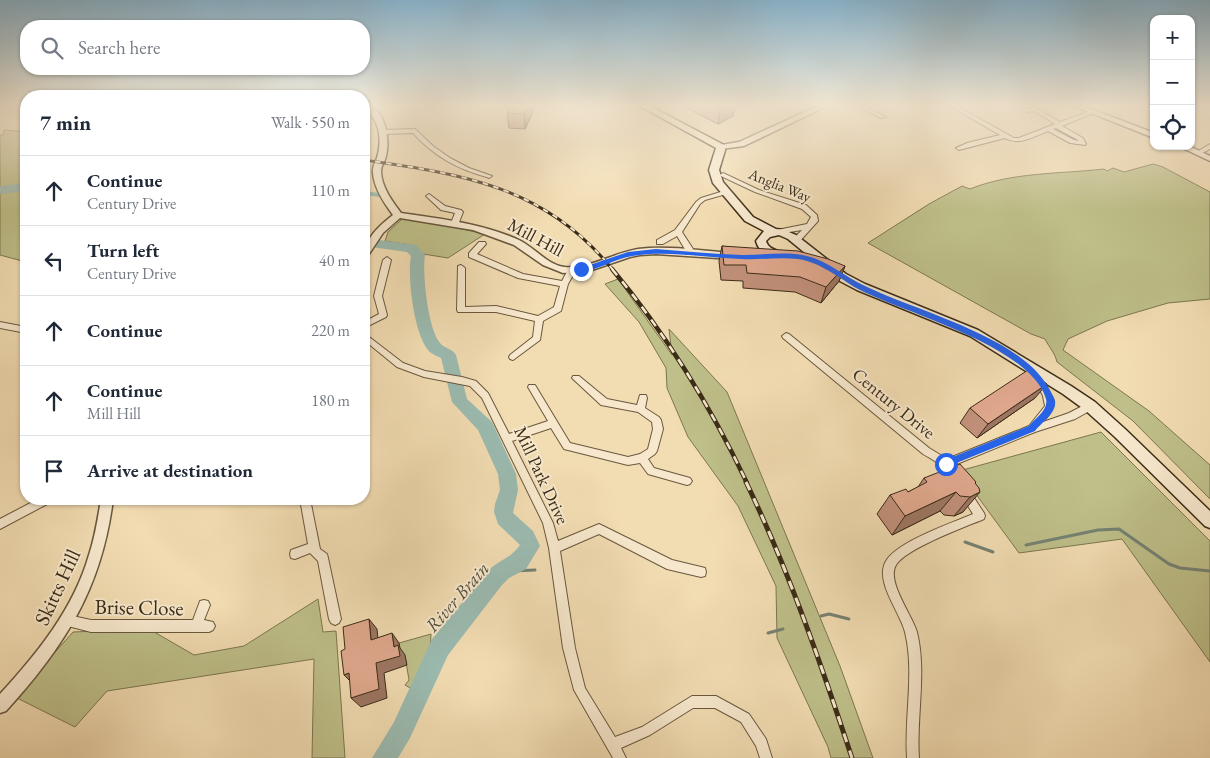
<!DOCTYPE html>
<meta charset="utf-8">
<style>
body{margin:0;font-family:"EB Garamond",serif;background:#f6f6f7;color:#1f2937}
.controls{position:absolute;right:15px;top:15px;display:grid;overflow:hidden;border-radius:10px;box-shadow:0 1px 4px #0004}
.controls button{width:45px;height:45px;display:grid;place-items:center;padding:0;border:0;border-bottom:1px solid #e0e1e3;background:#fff;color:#1f2937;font:25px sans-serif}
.stop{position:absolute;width:15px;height:15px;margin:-11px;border:4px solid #2563eb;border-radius:50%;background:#fff}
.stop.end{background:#2563eb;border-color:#fff;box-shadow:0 1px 5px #0008}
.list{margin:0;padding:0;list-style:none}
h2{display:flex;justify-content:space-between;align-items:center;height:65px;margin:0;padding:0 20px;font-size:21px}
h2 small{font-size:16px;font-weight:400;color:#747a83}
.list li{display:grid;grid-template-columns:32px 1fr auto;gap:15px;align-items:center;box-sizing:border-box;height:70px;padding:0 20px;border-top:1px solid #e0e1e3}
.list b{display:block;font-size:19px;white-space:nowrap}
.list p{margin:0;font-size:16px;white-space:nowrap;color:#747a83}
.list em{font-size:16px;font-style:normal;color:#747a83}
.icon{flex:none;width:28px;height:28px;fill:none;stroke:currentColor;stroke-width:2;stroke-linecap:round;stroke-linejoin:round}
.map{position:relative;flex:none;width:1210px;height:758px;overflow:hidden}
.search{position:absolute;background:#fff;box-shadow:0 1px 4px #0004;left:20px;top:20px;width:350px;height:55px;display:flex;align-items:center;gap:12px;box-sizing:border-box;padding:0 18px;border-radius:20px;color:#747a83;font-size:19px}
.panel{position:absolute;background:#fff;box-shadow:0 1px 4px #0004;left:20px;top:90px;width:350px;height:415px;border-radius:20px}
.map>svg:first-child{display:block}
.green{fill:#bebf89;stroke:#7c7650}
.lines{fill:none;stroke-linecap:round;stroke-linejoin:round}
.stream{stroke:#758273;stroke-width:3}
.canal{fill:#9bbbb1;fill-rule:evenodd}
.river{fill:#9bbbb1;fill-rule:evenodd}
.minor-casing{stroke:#69583e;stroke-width:2}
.tertiary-casing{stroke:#69583e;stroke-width:3}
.secondary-casing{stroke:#3b2c17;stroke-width:3}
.minor{fill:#f7e8cd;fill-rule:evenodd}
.tertiary{fill:#f7e8cd;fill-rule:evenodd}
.secondary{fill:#f7e8cd;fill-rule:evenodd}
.rail-far2-casing{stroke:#3b2c17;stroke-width:3}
.rail-far1-casing{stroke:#3b2c17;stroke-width:4.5}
.rail-casing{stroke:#3b2c17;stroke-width:5}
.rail-far2{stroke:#f7e8cd;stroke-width:2;stroke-dasharray:5.5;stroke-linecap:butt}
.rail-far1{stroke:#f7e8cd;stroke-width:2.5;stroke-dasharray:8;stroke-linecap:butt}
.rail{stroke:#f7e8cd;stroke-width:3;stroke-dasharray:9;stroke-linecap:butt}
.wall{fill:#c1907a;stroke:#3b2c17}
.shaded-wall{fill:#9d7663;stroke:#3b2c17}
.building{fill:#e0a88e;stroke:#3b2c17}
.route{fill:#2563eb}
.labels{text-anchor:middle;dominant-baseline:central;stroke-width:4;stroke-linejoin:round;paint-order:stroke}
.far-street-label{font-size:15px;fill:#3b2c17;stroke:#f7e8cd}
.street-label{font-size:18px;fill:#3b2c17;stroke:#f7e8cd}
.water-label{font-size:19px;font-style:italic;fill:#53503e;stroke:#f7e8cd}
.near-street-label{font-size:21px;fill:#3b2c17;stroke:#f7e8cd}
</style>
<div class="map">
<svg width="1210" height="758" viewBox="0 0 1210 758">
<rect width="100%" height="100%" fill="#f2dcb2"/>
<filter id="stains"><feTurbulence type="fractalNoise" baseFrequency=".004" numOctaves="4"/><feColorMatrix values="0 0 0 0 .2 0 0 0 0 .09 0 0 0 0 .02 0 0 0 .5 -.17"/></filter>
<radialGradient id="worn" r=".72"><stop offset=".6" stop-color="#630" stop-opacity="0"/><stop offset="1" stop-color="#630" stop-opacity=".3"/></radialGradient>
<g class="green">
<path d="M4,130L26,132V262L0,255V135H3Z"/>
<path d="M1153,164L1163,167L1210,192V299L1168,303L1107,321L1068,339L1063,350L1149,411L1210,465V499L1133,421L1057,362C1055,353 1049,347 1045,339L1031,334L868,243L929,204L962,186L970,189C1012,172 1060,174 1104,169L1107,171L1113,168L1124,172Z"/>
<path d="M398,215L485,234L448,258L417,253L410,245L385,241L388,232L401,220Z"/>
<path d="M618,279L672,355L669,329L727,392L840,666L873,758H831L828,747L777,638L776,586L738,506L688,437L667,388L666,368L639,322L605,284Z"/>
<path d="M1101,432L1210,541V662L1122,539L1019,553L959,471Z"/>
<path d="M318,599L323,632L336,631L345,758H312L314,659L107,691L75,727L15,697L73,632L149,629L194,655L244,646Z"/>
<path d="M431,634C431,653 424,674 412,689L405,685L409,680L405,656H401L399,643Z"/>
</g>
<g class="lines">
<g class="stream">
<path d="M965,542L993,552"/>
<path d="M1026,545L1098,530L1119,529L1169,564L1180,568L1210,571"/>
<path d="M495,578L513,571L535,570"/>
<path d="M821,616L829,614L849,619"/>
<path d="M768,633L783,629"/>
</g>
<path class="canal" d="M364,191L379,193L382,195L379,197L364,195Z"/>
<g class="river">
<path d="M26,183V191L0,194V186Z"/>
<path d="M364,238L416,245L425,255C422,273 428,329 440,343C445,349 452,348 456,355L467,399L491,421L494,426L516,474L518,490L513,513L533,531L540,546L526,569L509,578L502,585L448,655L410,738L398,758H372L394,722L432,639L488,571C500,559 509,560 520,545L498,524L494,512L495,504L500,490L498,474L478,430L452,402L441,358C437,356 431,354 428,350C414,333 407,277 411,256L407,252L364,246Z"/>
</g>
<g class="minor-casing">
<g id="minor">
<path d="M423,105H429L430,106L427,108Z"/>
<path d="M855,105H862L886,117L881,118Z"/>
<path d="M948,105H955L1014,138H1019L1055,124L1034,111L1027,112L1018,107V105H1022L1029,109L1036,108L1060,122L1091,111L1096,112L1062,126L1083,138L1086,144L1085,145L1070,143L1048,131C1033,137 1019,146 1005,138L959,150L956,148L967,143L1000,135ZM1056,128L1078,140L1079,141L1074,140L1053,129Z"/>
<path d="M415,129L433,146L450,158L469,168L492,176L489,178L487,177C457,169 434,156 413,133L383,134L380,132L383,130Z"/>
<path d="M1210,144V149L1200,154L1195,153Z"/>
<path d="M723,173L759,190L806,205L817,215L818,221L799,242H793L792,240L802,230L777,234V230L807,224L811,217L802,209L755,192L721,176L720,175Z"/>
<path d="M724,191L727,193L726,194L705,200L700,204L682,232L693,249L692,251H686L677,236L663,244H657V240L675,230L696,202L701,198Z"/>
<path d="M429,194L445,206L461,210L463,212L458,225H455L451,223L455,213L441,210L427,197L426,196Z"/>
<path d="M479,242H485L486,244L477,254L523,274L562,281L569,268L572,267L576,270L568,284L561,311L543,321L540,340L513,360L510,359L509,357L510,355L533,337L535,321L496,312H458L457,310L458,266L461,265L465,268V307L496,306L538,316L554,307L560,286L518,278L469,257V253Z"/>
<path d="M387,257L391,260L382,296L387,315L386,317L364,328V322L379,314L374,296L383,260Z"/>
<path d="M0,322L26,327V333L0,328Z"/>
<path d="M364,333L403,363L425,371L462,377L476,381L488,393L509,434L548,421L528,387L529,385H535L570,443L628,457L640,454L648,449L653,429L652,422L638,412L601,405L572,378L573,376H579L607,399L637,405L640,395H646L647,398L645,408L659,417L661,420L663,429L657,451L655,454L648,459L654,468L690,478L692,481L690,484L687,485L648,474L640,463L628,465L564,449L551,428L512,441L553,523L558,541L599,524L672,560L701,567L705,568L706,572L705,576L701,577L667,569L599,534L560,551L575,648L585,688L615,737L642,727L692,696H716L749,714L766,739L772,758H760L756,746L741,722L715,708H693L650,735L621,748L626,758H613L574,690L563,648L549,548L543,523L482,398L470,386L424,377L397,367L364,340Z"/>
<path d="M786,333L789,334L929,448L947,459L1029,426L1045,406L1043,396L1034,377L1035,375H1041L1054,401C1054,410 1048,416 1043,422L1069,413L1090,402L1093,403L1095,406L1093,409L1075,419L1035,432L952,466L958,479L956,482C945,485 947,472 941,466C936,461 928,457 923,454L783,338L782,336Z"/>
<path d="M965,489L969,490L984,513L985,516L984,519C965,527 905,549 896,565C886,581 912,615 917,632C927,673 916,717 919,758H907C904,717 915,673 905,632C900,612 874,581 886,561C898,541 952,523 973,514L960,493L961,490Z"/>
<path d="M38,499H52L51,502L0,529V519Z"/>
<path d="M300,499H310L320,549L327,554L328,558L341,619L339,623L335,625L331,623L329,619L318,561L310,553L295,559L291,558L290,554L291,550L308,544Z"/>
<path d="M204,600L208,601L210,605L204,620L213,622L215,626L213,630L209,632H91L64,625L62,621L64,617L68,615L91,620H193L200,601Z"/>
</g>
</g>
<g class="tertiary-casing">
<g id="tertiary">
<path d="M364,105C386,107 390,139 386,156C385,162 381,165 381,171C381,186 392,201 401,213C441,219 481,223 519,240C534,247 547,265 565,267C590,269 613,253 638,249C669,245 702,251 733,253L738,256L733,259L656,254L640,255L630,257L589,271L563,273L543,265L514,245L473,230L400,218L383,233L367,257L364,258C364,239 379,226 393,215C384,203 374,188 373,173C372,165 377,161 378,154C382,138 379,118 364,109Z"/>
<path d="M820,105H829L744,146L721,149L717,147L721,145L739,142Z"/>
<path d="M1071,105H1081L1154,133V138Z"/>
<path d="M1178,146H1189L1210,156V161Z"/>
<path d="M101,499H113C102,588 65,646 6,711L0,713V694C37,654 74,608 89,555C95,537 98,518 101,499Z"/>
</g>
</g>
<g class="secondary-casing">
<path id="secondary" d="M638,105H648L724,145L726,147L719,170L723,182L753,217L776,229L784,230L796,235L846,274L865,284L978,330L1071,386L1095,402L1125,429L1210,511V528L1205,526L1115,437L1085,410L1063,394L970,336L857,290L838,280L788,239L779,235L770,237L766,241C769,251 779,249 783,255L782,257C770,260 759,252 756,241L764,231L745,221L713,183L709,170L716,148Z"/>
</g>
<use href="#minor" class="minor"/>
<use href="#tertiary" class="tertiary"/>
<use href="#secondary" class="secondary"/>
<g class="rail-far2-casing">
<path id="rail-far2" d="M364,160C464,174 546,187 613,270"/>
</g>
<g class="rail-far1-casing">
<path id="rail-far1" d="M612,269C666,334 711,407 747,483"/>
</g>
<g class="rail-casing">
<path id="rail" d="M746,482C789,571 821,664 852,758"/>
</g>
<use href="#rail-far2" class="rail-far2"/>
<use href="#rail-far1" class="rail-far1"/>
<use href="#rail" class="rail"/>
</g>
<g class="wall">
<path d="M536,105L525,129L509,128L507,113Z"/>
<path d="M681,105H735L733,116L718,124Z"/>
<path d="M722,246L845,266L839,281L821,303L795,292L743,288V281L721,280L719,261Z"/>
<path d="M1035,398L977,438L960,423L970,408Z"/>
<path d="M924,478L975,484L979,488L963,512L954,516L944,515L940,511L892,535L877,514L890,495L908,492L918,487Z"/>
</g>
<g class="shaded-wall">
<path d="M528,105H536L525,129L524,114Z"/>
<path d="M729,105H735L733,116L718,124L720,109Z"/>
<path d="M845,266L839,281L821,303L826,287Z"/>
<path d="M1047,384L1035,398L977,438L988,424Z"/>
<path d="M956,492L940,511L892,535L905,516Z"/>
<path d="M980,492L963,512L954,516L970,497Z"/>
<path d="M369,619L377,629L379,650L371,640Z"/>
<path d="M392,633L399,643L400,648L405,655L407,665L384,673L387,698L361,707L351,698L376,663L394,647Z"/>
<path d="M349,673L353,684L344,675Z"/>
</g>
<g class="building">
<path d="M511,105H528L524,114L507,113Z"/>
<path d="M711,105H729L720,109Z"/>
<path d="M722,246L798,251L828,259L845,266L826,287L800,277L747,273L746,265H724Z"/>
<path d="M1028,370L1047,384L988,424L970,408Z"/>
<path d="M960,464L976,482L975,483L979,488L980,492L970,497L960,496L956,492L905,516L890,495L906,489L908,492L927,482L924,478Z"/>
<path d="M369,619L371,640L392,633L394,647L398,645L400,656L376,663L379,689L351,698L349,673L344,675L341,651L345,649L343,627Z"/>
</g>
<linearGradient id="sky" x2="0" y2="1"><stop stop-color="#89b7d2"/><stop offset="0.5" stop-color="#f9efdc"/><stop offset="1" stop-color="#f9efdc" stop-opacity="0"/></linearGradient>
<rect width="1210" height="211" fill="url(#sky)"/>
<path class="route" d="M656,249C684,251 714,254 743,255C764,255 786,251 807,256C828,261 845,277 865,286C916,311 1019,336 1048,387C1050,391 1054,396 1055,401C1057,413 1041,423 1035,431L949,466H943V461L1029,426C1034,419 1049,410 1046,399C1031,346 904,313 858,289C839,278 820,262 798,259C778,257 760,260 741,259C705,258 668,250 632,256C614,259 599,270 581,272L578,269L628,252Z"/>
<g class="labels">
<g class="far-street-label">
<text transform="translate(780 185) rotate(22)">Anglia Way</text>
</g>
<g class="street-label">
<text transform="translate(536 237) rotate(28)">Mill Hill</text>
<text transform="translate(894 403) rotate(39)">Century Drive</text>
<text transform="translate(542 475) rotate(65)">Mill Park Drive</text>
</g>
<g class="water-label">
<text transform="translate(457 597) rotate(-49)">River Brain</text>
</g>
<g class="near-street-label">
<text transform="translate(57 587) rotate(-65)">Skitts Hill</text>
<text transform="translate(139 607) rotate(1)">Brise Close</text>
</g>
</g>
<rect width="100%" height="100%" filter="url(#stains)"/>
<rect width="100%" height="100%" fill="url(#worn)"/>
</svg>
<div class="controls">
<button>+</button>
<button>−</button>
<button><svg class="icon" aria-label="locate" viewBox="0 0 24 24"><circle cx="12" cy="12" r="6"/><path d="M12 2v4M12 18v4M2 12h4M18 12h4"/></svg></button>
</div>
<div class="stop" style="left:946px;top:464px"></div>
<div class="stop end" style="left:581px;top:269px"></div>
<div class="search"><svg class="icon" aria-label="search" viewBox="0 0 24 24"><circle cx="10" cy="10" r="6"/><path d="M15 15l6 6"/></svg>Search here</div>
<section class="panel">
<h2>7 min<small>Walk · 550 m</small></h2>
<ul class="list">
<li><svg class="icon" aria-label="ahead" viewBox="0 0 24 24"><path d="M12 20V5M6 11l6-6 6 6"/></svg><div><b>Continue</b><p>Century Drive</p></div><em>110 m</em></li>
<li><svg class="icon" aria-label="left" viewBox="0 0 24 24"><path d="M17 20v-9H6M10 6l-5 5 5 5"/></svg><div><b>Turn left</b><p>Century Drive</p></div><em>40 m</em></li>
<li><svg class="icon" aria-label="ahead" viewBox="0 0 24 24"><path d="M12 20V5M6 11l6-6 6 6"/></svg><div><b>Continue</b></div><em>220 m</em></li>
<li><svg class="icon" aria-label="ahead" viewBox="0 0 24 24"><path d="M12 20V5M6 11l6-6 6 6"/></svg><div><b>Continue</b><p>Mill Hill</p></div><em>180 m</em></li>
<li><svg class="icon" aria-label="arrive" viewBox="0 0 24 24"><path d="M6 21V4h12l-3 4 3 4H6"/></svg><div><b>Arrive at destination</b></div></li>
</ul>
</section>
</div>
